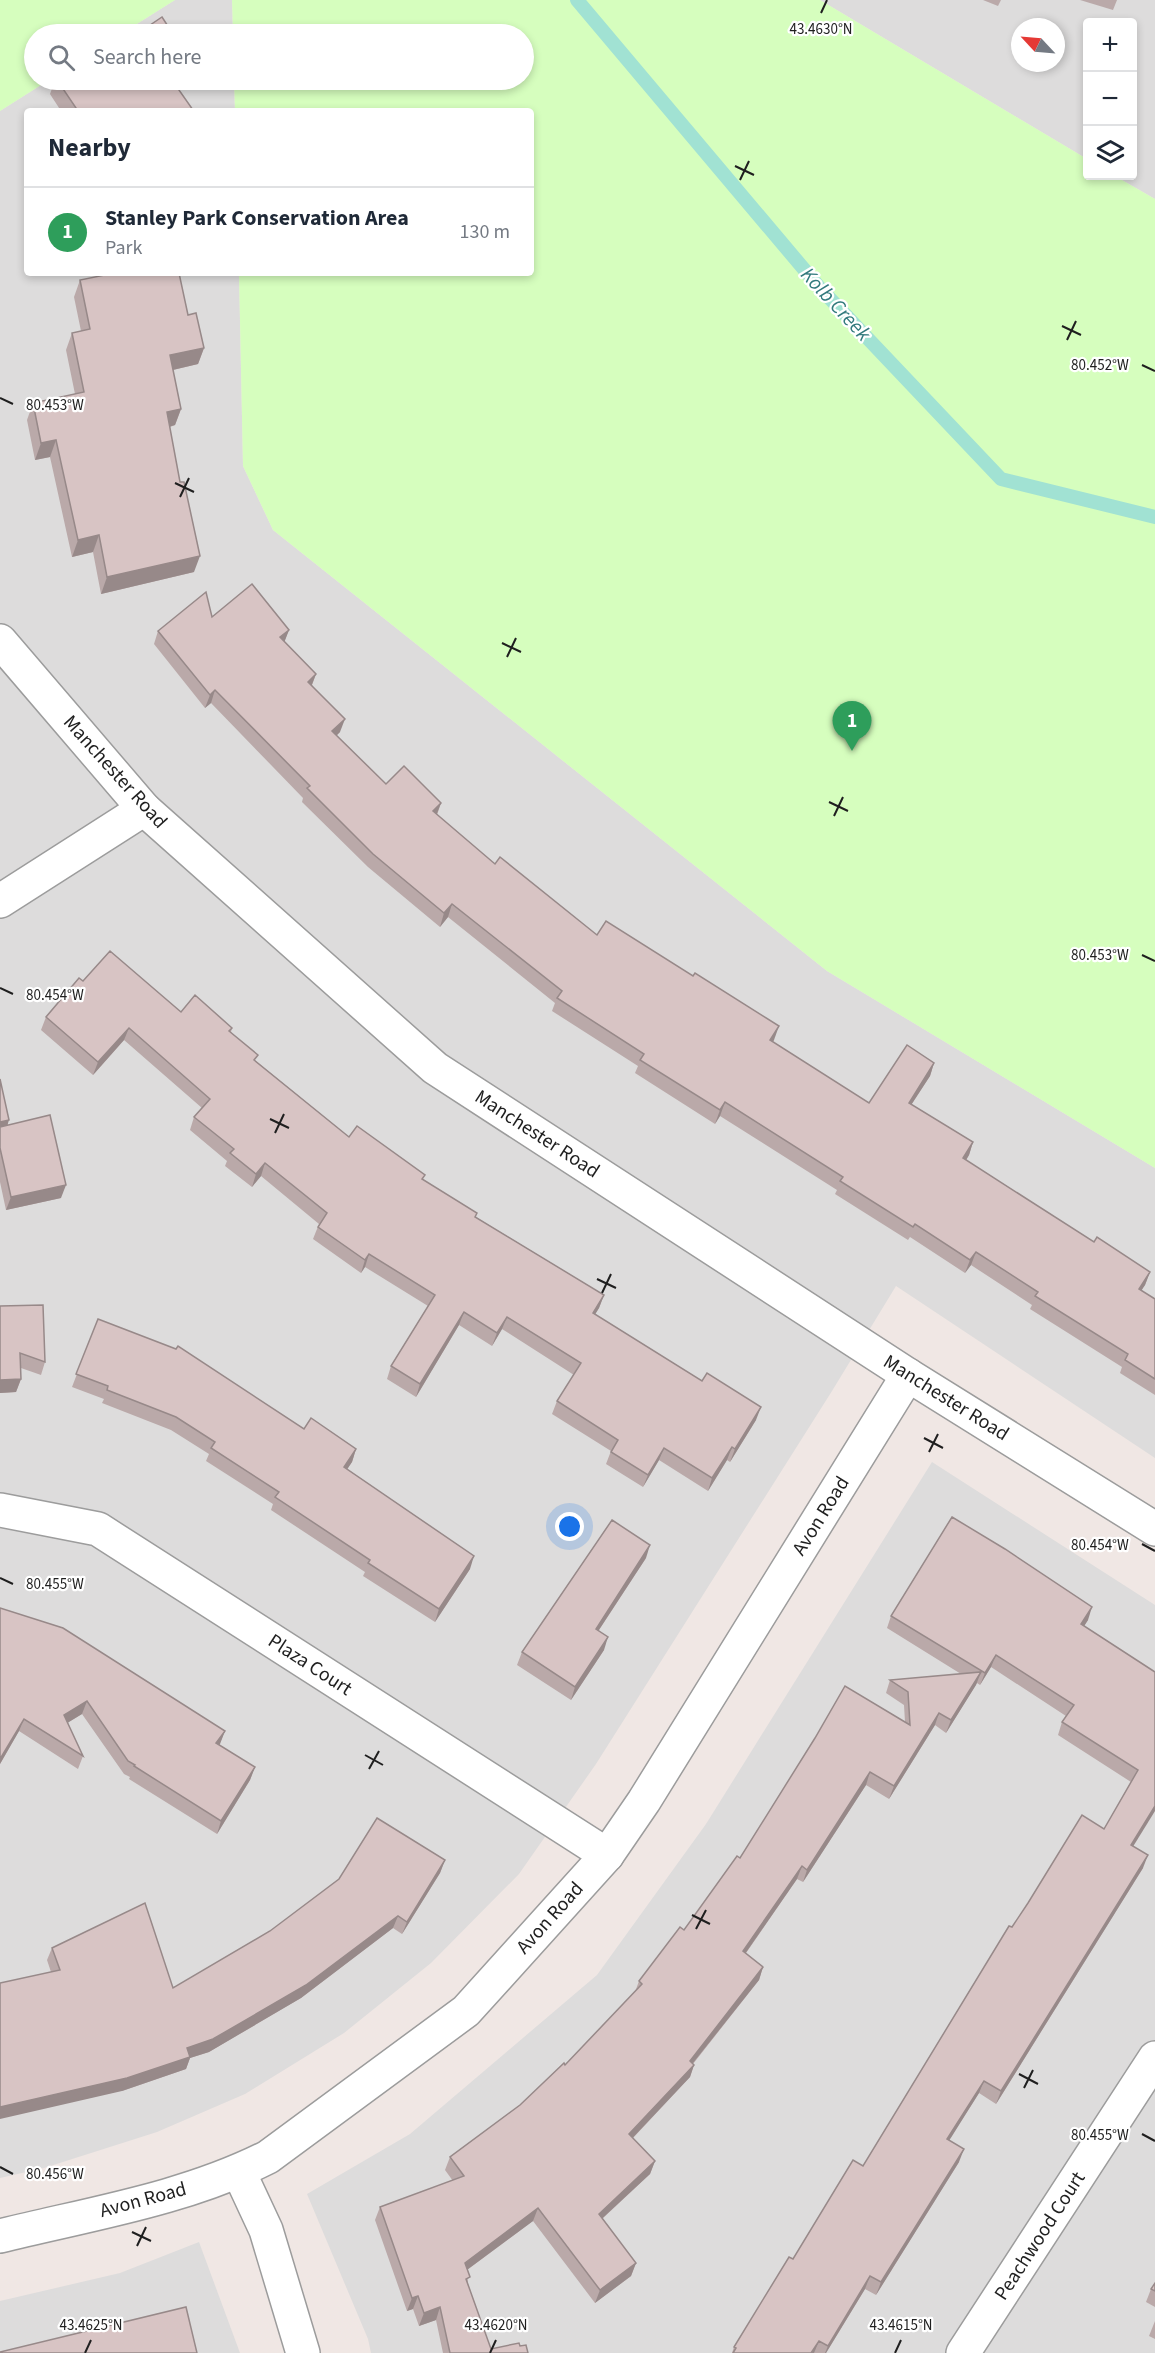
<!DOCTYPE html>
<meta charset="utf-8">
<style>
body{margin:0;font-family:"Source Sans 3",sans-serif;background:#f6f6f7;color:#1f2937}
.controls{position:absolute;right:18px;top:18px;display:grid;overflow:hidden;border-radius:6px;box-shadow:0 3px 9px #0003}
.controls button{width:54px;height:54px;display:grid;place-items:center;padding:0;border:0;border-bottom:2px solid #e0e1e3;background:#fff;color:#1f2937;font:30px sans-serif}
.compass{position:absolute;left:1011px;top:18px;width:54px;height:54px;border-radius:50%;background:#fff;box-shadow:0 3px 9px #0003;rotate:296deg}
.you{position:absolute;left:570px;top:1527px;width:21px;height:21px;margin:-15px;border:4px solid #fff;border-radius:50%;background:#1a73e8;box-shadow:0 0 0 9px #1a73e833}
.badge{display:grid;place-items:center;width:39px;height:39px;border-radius:50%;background:#0b8043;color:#fff;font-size:20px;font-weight:700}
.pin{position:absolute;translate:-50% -50px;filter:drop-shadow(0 2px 3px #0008)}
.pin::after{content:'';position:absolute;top:32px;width:21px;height:18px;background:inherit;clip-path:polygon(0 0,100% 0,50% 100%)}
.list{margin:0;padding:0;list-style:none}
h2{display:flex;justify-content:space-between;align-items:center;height:78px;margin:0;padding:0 24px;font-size:26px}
h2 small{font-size:20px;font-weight:400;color:#747a83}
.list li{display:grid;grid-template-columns:39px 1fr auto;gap:18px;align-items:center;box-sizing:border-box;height:90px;padding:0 24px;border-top:2px solid #e0e1e3}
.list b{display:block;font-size:22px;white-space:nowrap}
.list p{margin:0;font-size:20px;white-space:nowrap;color:#747a83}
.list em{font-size:20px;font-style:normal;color:#747a83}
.icon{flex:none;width:33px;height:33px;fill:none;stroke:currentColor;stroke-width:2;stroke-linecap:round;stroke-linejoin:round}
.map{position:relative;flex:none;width:1155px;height:2353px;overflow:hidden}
.search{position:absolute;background:#fff;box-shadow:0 3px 9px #0003;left:24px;top:24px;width:510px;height:66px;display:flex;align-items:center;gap:15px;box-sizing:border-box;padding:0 21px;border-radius:33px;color:#747a83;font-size:22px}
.panel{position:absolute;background:#fff;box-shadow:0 3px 9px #0003;left:24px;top:108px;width:510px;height:168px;border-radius:6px}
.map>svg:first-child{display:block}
.residential{fill:#dddcdc;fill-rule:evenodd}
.park{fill:#d6febe}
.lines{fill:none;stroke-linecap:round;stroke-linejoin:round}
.stream{stroke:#a1e2d3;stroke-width:14}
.street-casing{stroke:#9c9c9c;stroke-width:36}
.street{stroke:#fff;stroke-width:33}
.wall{fill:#baa9a9}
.shaded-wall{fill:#978989}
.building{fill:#d8c4c4;stroke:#978989;stroke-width:1.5}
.ticks{fill:none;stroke:#1f1f1f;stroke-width:2}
.labels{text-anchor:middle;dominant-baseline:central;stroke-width:4.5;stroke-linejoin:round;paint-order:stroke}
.street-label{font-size:20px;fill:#1f1f1f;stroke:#fff}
.water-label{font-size:21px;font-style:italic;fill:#327a7d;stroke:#fff}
.ticks-label{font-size:15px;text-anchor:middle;fill:#1f1f1f;stroke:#fff;stroke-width:4.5;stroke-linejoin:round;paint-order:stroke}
</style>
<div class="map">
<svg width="1155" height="2353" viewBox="0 0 1155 2353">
<rect width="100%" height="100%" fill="#f0e7e4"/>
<g class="residential">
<path d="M175,0H232L233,34H121Z"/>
<path d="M820,0H1155V199L1115,176H1132V22H1088L1087,159ZM1020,27H1056V63H1020Z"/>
<path d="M49,80H234L235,111H27V273H239L243,466L273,530L827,971L1155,1168V1458L896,1286L832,1391L596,1764L519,1874L431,1963L344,2033L245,2094L157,2132L44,2168L0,2178V111Z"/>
<path d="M932,1462L1155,1605V2353H371L368,2339L307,2194L410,2134L597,1975L706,1824Z"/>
<path d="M199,2242L240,2353H0V2301L120,2273Z"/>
</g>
<g class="park">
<path d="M0,0H175L121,34H34V80H49L0,111Z"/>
<path d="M232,0H820L1087,159L1088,176H1115L1155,199V1168L827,971L273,530L243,466L239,273H531V111H235L234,80H524V34H233Z"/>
</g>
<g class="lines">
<path class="stream" d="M577,0L819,287L1001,479L1155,517"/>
<g class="street-casing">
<g id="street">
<path d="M0,641L144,809L435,1068L908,1375L1155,1529"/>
<path d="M0,901L144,809"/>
<path d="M0,1510L98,1529L607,1855"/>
<path d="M239,2172L266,2230L303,2353"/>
<path d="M0,2236C89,2214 185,2199 268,2157L466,2011L607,1855L644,1801L908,1375"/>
<path d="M963,2353L1155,2058"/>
</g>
</g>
<use href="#street" class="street"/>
</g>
<g class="wall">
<path d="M983,0H1001L998,6Z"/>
<path d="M1080,0H1117L1113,10Z"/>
<path d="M55,80H185L176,85L192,111H61L50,94Z"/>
<path d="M95,273H179L188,315L204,348L198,364L173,370L181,409L175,425L170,427L194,572L101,594L93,552L72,557L50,457L35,460L27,420L33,403L75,394L66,350L72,333L81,331L74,297L80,280L96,277Z"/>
<path d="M212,617L289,630L284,642L316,674L312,685L340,732L336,736L386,784L441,803L437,815L495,864L597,935L774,1040L772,1042L869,1103L934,1063L930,1076L911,1105L973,1142L969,1155L966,1160L1094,1242L1150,1272L1145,1285L1141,1290L1155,1299V1395L1120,1373L1122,1367L1030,1309L1032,1305L971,1265L965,1273L910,1237L908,1240L835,1194L837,1190L720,1116L715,1124L635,1073L638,1066L552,1011L555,1003L448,917L440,927L368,867L302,802L303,798L211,703L205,708L154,644L158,631Z"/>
<path d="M83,981L232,1028L231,1032L256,1061L349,1137L424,1180L476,1217L604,1295L599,1308L595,1314L756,1420L730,1462L727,1460L708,1491L659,1460L643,1487L606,1464L611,1451L552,1414L557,1401L574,1375L502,1329L492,1346L459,1325L416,1397L387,1379L391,1366L428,1306L365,1267L361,1273L313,1239L319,1224L261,1176L252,1187L225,1166L227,1161L190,1130L194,1117L202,1108L124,1040L93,1075L41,1030L46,1017Z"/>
<path d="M0,1079L8,1125L61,1198L6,1210L0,1182Z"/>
<path d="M0,1306L45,1362L41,1375L21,1368V1379L16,1392L0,1393Z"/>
<path d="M98,1319L304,1429L356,1449L352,1462L347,1469L470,1569L435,1622L363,1576L365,1572L271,1510L273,1504L206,1461L209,1454L171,1430L102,1403L104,1399L72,1387Z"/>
<path d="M646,1558L599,1630L604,1650L571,1700L517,1665L522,1652Z"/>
<path d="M0,1608L225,1731L219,1745L255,1767L250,1780L217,1834L129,1779L130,1777L124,1774L82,1714L67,1723L83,1756L78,1769L19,1731L0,1764Z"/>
<path d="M891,1616L1088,1620L1084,1626L1155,1672L1133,1846L1143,1868L996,2104L979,2093L949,2140L959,2162L876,2295L865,2289L826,2353H732L734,2347L793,2259L863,2166L1012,1927L1104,1829L1131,1782L1058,1735L1062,1722L1066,1716L991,1667L980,1685L977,1683L946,1733L935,1725L889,1799L866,1785L803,1882L797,1879L746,1953L763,1967L759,1980L693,2064L694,2065L690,2077L633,2138L655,2161L650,2174L602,2219L636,2263L631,2276L595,2303L533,2221L467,2270L468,2284L491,2349L520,2346L528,2353H443L436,2320L419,2326L413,2309L407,2311L375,2220L380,2207L453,2181L445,2170L450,2157L520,2105L565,2065L635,1992L639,1981L684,1930L740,1858L905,1722L904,1705L886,1693L890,1680L961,1674L887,1628Z"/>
<path d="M445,1860L440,1873L402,1934L393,1928L301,1998L209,2052L190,2058L186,2069L122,2091L51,1972L47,1960L52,1948L173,1988Z"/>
<path d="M1155,2283V2307L1146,2302L1151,2289Z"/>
<path d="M1155,2321V2339L1149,2336Z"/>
</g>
<g class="shaded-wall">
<path d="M170,80H185L165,94Z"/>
<path d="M204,348L198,364L164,372L170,355Z"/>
<path d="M181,409L175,425L161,429L167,412Z"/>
<path d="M56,440L50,457L35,460L41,443Z"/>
<path d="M99,535L93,552L72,557L78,540Z"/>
<path d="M200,556L194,572L101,594L107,577Z"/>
<path d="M289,630L284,643L280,637Z"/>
<path d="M316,674L311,687L308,682Z"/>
<path d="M215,690L211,703L205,708L210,695Z"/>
<path d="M345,719L340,732L327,745L332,731Z"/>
<path d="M441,803L436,816L433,811Z"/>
<path d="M452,904L448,917L440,927L444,913Z"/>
<path d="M779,1026L774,1040L765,1054L770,1040Z"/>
<path d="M129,1028L124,1040L93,1075L98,1062Z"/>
<path d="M934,1063L930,1076L904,1116L909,1103Z"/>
<path d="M725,1102L720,1116L715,1124L720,1110Z"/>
<path d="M9,1120L5,1133L0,1134V1122Z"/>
<path d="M973,1142L969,1155L959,1172L963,1158Z"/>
<path d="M265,1163L261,1176L252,1187L256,1174Z"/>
<path d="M66,1185L61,1198L6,1210L11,1197Z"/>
<path d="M976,1252L971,1265L965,1273L970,1260Z"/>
<path d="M369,1254L365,1267L361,1273L365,1260Z"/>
<path d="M1150,1272L1145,1285L1134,1302L1139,1289Z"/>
<path d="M604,1295L599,1308L588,1326L593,1313Z"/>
<path d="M464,1312L459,1325L416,1397L420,1384Z"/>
<path d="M507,1317L502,1329L492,1346L497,1333Z"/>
<path d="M21,1379L16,1392L0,1393V1380Z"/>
<path d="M761,1407L756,1420L730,1462L735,1449Z"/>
<path d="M732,1447L727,1460L708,1491L712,1478Z"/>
<path d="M664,1448L659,1460L643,1487L648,1475Z"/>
<path d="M356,1449L352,1462L340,1480L344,1467Z"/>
<path d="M650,1545L646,1558L591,1642L596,1629Z"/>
<path d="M474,1556L470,1569L435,1622L439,1609Z"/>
<path d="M1092,1607L1088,1620L1077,1637L1081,1624Z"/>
<path d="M608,1637L604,1650L571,1700L575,1687Z"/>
<path d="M996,1655L991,1667L980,1685L985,1673Z"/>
<path d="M981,1672L976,1685L946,1733L951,1720Z"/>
<path d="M87,1701L82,1714L59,1728L64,1715Z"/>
<path d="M939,1713L935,1725L889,1799L894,1786Z"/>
<path d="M24,1719L19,1731L0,1764V1759Z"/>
<path d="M225,1731L220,1744L211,1756L216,1743Z"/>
<path d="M255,1767L250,1780L217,1834L221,1821Z"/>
<path d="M870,1772L866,1785L803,1882L807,1870Z"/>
<path d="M1155,1806V1811L1126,1858L1131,1845Z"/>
<path d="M1148,1855L1143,1868L996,2104L1001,2091Z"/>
<path d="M445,1860L440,1873L402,1934L407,1922Z"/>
<path d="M802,1866L797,1879L738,1964L743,1951Z"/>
<path d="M398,1916L393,1928L301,1998L209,2052L190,2058L186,2069L122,2091L0,2119V2107L187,2048Z"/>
<path d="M763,1967L759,1980L685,2073L690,2061Z"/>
<path d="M694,2065L690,2077L624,2147L629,2134Z"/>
<path d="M984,2081L979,2093L942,2152L947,2139Z"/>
<path d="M964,2149L959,2162L876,2295L881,2282Z"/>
<path d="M655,2161L650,2174L594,2226L599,2214Z"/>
<path d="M538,2208L533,2221L460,2275L465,2263Z"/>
<path d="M636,2263L631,2276L595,2303L600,2290Z"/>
<path d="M870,2276L865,2289L826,2353H825L828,2346Z"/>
<path d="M418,2296L413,2309L407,2311L412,2298Z"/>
<path d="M440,2307L436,2320L419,2326L424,2313Z"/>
<path d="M819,2341L814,2353H811Z"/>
</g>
<g class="building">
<path d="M162,17L173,34H137Z"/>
<path d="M131,27L136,34H120Z"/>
<path d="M57,80H172L193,110L191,111H78Z"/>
<path d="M105,273H179L188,315L196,313L204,348L170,355L181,409L167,412L180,482H184L200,556L107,577L99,535L78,540L56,440L41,443L33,403L84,392L72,333L90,329L80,280L105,275Z"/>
<path d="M252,584L289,630L280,637L316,674L308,682L345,719L332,731L386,784L404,766L441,803L433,811L495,864L500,857L597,935L606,921L693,976L695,973L779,1026L770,1040L869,1103L907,1045L934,1063L909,1103L973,1142L963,1158L1094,1242L1097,1237L1150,1272L1139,1289L1155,1299V1379L1125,1360L1128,1354L1035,1296L1038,1292L976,1252L970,1260L915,1224L913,1227L840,1181L843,1177L725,1102L720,1110L640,1060L644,1054L557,998L562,991L452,904L444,913L373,854L307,788L310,786L215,690L210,695L158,631L206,592L212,617Z"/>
<path d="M110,951L181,1012L195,995L232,1028L229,1031L258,1055L254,1060L349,1137L357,1126L425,1175L422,1179L477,1213L475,1217L604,1295L593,1313L702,1381L707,1373L761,1407L735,1449L732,1447L712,1478L664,1448L648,1475L611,1452L618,1440L557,1401L581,1363L507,1317L497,1333L464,1312L420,1384L391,1366L435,1295L369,1254L365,1260L318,1227L327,1213L265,1163L256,1174L230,1153L234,1149L194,1117L210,1099L129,1028L98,1062L46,1017L79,978L83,981Z"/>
<path d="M0,1079L9,1120L0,1122Z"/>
<path d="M50,1115L66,1185L11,1197L0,1148V1127Z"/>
<path d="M43,1305L45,1362L20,1353L21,1379L0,1380V1306Z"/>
<path d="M98,1319L176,1349L178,1346L304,1429L311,1418L356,1449L344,1467L474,1556L439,1609L368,1563L370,1560L275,1497L279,1492L211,1448L215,1442L176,1417L107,1390L108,1386L76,1374Z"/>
<path d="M952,1517L1005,1549L1092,1607L1081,1624L1155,1672V1806L1131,1845L1148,1855L1001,2091L984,2081L947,2139L964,2149L881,2282L870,2276L828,2346L819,2341L811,2353H733L736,2348L734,2347L789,2257L793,2259L853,2160L863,2166L1009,1926L1012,1927L1028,1903L1082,1815L1104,1829L1138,1770L1062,1722L1074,1705L996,1655L985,1673L891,1616Z"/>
<path d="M612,1520L650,1545L596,1629L608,1637L575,1687L522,1652Z"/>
<path d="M0,1608L63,1628L225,1731L216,1743L255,1767L221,1821L134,1766L135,1765L128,1761L87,1701L64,1715L83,1756L24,1719L0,1759Z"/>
<path d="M981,1672L951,1720L939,1713L894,1786L870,1772L807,1870L802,1866L743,1951L763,1967L690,2061L694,2065L629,2134L655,2161L599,2214L636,2263L600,2290L538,2208L465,2263L470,2277L466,2279L491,2349L519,2343L520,2346L526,2345L528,2353H450L440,2307L424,2313L418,2296L412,2298L380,2207L464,2176L450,2157L520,2105L564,2063L565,2065L642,1984L639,1981L680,1927L684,1930L737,1856L740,1858L815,1738L845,1686L910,1725L908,1692L890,1680Z"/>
<path d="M377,1818L445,1860L407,1922L398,1916L306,1985L213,2039L187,2048L190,2057L127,2078L0,2107V1983L60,1970L52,1948L145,1903L173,1988L270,1931L339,1879Z"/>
<path d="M1155,2283V2291L1151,2289Z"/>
<path d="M186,2307L197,2353H0V2352Z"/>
</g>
<path class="ticks" d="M821,13L827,0M735,166L754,175M740,180L749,161M1062,326L1081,335M1067,340L1076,321M1142,365L1155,371M0,398L13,404M175,483L194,492M180,497L189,478M502,643L521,652M507,657L516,638M829,802L848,811M834,816L843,797M1142,955L1155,961M0,988L13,994M270,1119L289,1128M275,1133L284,1114M597,1279L616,1288M602,1293L611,1274M924,1438L943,1448M929,1452L938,1434M1142,1544L1155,1551M0,1578L13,1584M365,1755L383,1765M369,1769L379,1751M692,1915L710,1924M696,1929L706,1910M1019,2074L1038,2084M1024,2088L1033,2070M1142,2134L1155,2141M0,2167L13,2174M132,2232L151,2241M137,2246L146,2227M85,2353L91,2340M490,2353L496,2340M895,2353L901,2340"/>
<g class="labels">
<g class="street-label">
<text transform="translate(115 772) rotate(48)">Manchester Road</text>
<text transform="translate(537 1134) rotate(33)">Manchester Road</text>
<text transform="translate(946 1398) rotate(32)">Manchester Road</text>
<text transform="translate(821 1516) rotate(-58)">Avon Road</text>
<text transform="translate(310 1665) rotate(33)">Plaza Court</text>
<text transform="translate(550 1918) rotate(-48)">Avon Road</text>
<text transform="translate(143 2200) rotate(-15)">Avon Road</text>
<text transform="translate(1040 2236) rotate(-57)">Peachwood Court</text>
</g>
<g class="water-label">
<text transform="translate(836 304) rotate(47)">Kolb Creek</text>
</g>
</g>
<g class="ticks-label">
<text x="821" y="34">43.4630°N</text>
<text x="1100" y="370">80.452°W</text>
<text x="55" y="410">80.453°W</text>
<text x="1100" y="960">80.453°W</text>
<text x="55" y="1000">80.454°W</text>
<text x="1100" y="1550">80.454°W</text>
<text x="55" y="1589">80.455°W</text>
<text x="1100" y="2140">80.455°W</text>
<text x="55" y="2179">80.456°W</text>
<text x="91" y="2330">43.4625°N</text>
<text x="496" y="2330">43.4620°N</text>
<text x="901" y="2330">43.4615°N</text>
</g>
</svg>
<div class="controls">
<button>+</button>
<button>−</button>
<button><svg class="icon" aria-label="layers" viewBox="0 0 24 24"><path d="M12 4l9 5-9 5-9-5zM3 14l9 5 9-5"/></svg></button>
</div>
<svg class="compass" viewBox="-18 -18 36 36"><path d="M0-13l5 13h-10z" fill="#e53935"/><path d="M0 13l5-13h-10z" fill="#747a83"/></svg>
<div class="you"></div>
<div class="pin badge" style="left:852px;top:751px;background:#2e9e5b">1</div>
<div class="search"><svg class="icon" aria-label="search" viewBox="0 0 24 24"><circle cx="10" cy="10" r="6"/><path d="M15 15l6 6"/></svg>Search here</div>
<section class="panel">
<h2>Nearby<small></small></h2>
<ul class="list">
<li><span class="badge" style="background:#2e9e5b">1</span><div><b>Stanley Park Conservation Area</b><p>Park</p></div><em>130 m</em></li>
</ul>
</section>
</div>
